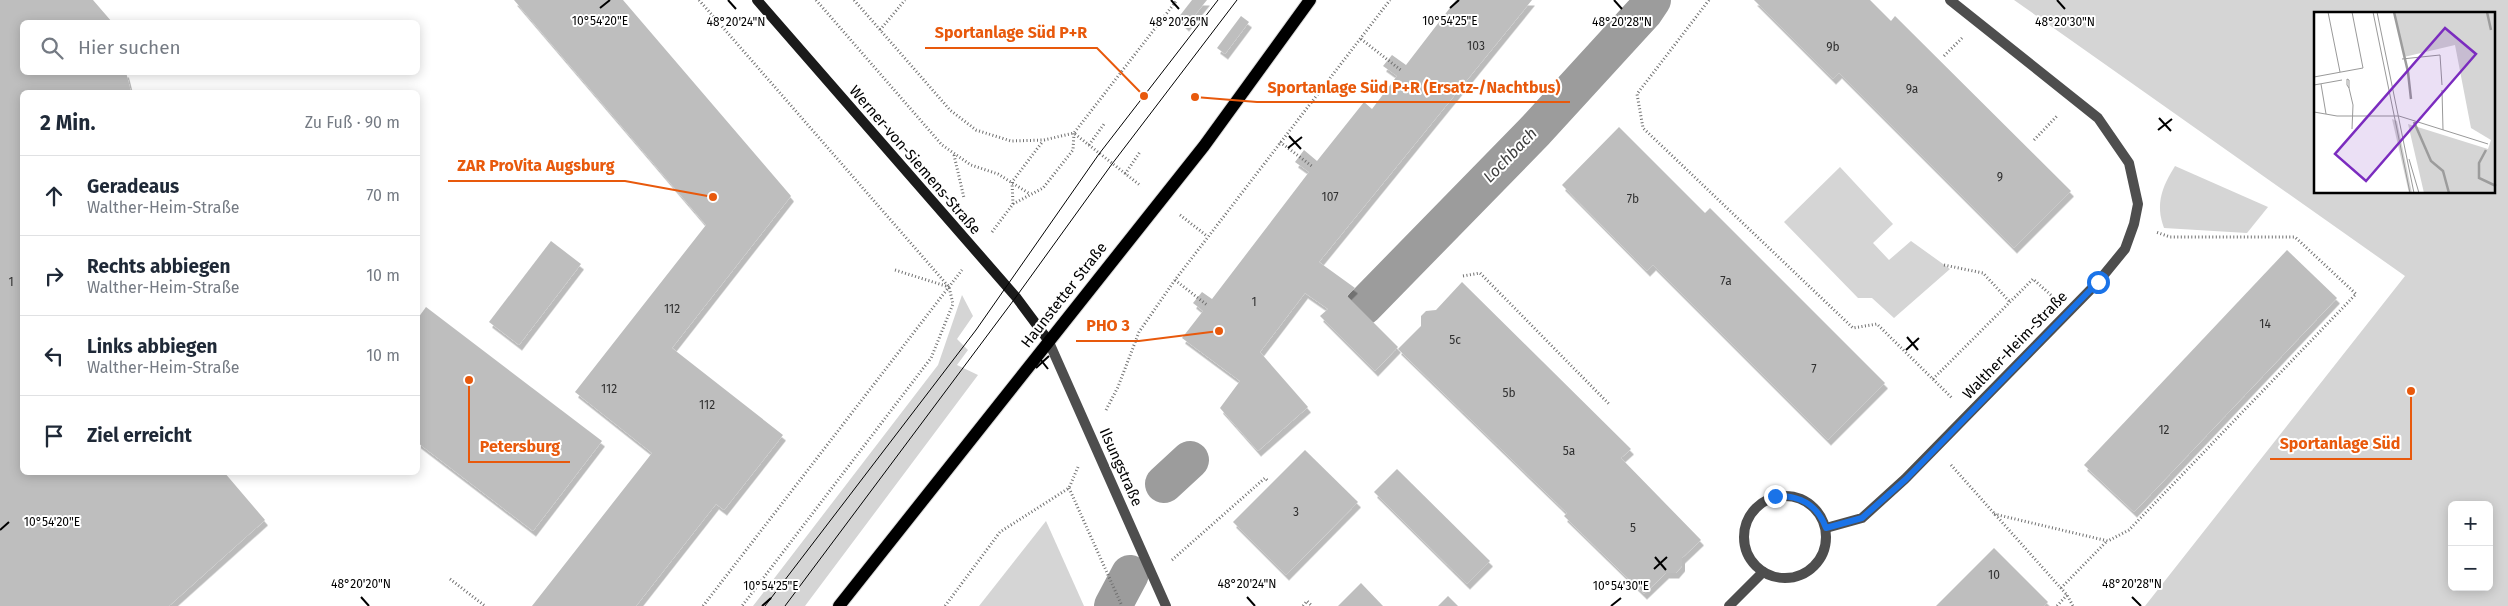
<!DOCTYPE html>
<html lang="de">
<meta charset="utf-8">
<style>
body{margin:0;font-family:"Fira Sans",sans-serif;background:#f2f2f3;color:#1f2937}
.controls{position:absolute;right:15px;bottom:15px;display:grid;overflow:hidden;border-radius:8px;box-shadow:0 2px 12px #0003}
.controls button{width:45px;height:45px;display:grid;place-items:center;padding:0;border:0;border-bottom:1px solid #e0e1e3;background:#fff;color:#1f2937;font:25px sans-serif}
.stop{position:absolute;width:15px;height:15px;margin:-11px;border:4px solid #1a73e8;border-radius:50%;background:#fff}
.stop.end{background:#1a73e8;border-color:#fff;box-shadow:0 1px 5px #0008}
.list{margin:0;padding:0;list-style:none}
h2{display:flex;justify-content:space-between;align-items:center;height:65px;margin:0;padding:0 20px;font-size:21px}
h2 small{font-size:16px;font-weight:400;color:#747a83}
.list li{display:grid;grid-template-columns:32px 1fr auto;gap:15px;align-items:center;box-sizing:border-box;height:80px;padding:0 20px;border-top:1px solid #e0e1e3}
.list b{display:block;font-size:19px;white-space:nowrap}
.list p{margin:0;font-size:16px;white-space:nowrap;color:#747a83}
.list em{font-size:16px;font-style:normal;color:#747a83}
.icon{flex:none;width:28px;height:28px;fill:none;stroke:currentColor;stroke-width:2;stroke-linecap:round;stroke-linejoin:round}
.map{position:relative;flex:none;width:2508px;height:606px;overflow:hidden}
.search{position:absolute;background:#fff;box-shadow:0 2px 12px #0003;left:20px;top:20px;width:400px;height:55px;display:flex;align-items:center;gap:12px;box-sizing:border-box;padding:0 18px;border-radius:8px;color:#747a83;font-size:19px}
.panel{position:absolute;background:#fff;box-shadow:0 2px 12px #0003;left:20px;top:90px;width:400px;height:385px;border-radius:8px}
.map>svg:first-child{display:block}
.green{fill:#d5d5d5;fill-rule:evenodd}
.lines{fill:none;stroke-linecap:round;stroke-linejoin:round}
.canal{stroke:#9c9c9c;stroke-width:38}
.building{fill:#bebebe;filter:url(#shadow)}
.primary-casing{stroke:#dbdbdb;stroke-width:14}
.path{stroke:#707070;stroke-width:3;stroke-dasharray:1 2.5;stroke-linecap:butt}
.street{stroke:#4e4e4e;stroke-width:10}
.secondary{stroke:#1b1b1b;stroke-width:10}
.primary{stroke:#000;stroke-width:12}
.tram{stroke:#000;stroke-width:1}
.route{stroke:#1a73e8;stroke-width:6}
.ticks{fill:none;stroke:#000;stroke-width:2}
.labels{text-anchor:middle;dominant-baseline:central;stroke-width:4;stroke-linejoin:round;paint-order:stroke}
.number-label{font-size:12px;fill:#303030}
.street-label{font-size:15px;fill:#000;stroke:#fff}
.water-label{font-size:16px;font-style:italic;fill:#3d3d3d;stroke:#fff}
.inset-river{fill:none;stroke:#9c9c9c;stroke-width:2.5}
.inset-road{fill:none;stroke:#999;stroke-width:1}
.view{fill:#7b2cbf;fill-opacity:0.15;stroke:#7b2cbf;stroke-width:2.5}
.inset-edge{fill:none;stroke:#000;stroke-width:2.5}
.ticks-label{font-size:12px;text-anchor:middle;fill:#000;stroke:#fff;stroke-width:4;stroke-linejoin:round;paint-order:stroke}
.leader{fill:none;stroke:#e8590c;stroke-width:2}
.callout-dot{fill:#e8590c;stroke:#fff;stroke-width:2}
.callout-label{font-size:16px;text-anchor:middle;font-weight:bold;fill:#e8590c;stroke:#fff;stroke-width:4;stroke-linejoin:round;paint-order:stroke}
</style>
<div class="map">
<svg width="2508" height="606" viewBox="0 0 2508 606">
<defs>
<filter id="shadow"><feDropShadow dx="3" dy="5.5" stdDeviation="0" flood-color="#0004"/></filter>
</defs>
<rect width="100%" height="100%" fill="#fff"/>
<g class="green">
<path d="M2014,0H2508V606H2145L2405,276ZM2316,14H2494V192H2316ZM2452,505H2489V587H2452Z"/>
<path d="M2175,166L2268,207L2247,233L2164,228C2155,204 2162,187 2175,166Z"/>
<path d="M1840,167L1893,224L1873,243L1889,260L1911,241L1950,269L1894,318L1872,298H1858L1784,222Z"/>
<path d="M962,295L973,316L957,339L968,350L957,365L978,375L805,606H753L938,365Z"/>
<path d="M1046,521L1084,606H979Z"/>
</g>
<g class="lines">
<g class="canal">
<path d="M1364,306L1535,131L1644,12L1652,0"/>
<path d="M1164,484L1190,460"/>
<path d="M1113,606L1130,574"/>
</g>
</g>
<g class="building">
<path d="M0,0H93L112,22H22V72H126L131,92H22V472H224L265,520L169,606H0Z"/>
<path d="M514,0H623L791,196L672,348L783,435L724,510L716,504L636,606H532L652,453L575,392L706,225Z"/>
<path d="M1192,0H1207L1186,26L1178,18Z"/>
<path d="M1456,0H1532L1319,262L1355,288L1347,296L1398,347L1375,371L1320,316L1328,309L1305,293L1260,352L1308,407L1258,451L1220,408L1240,381L1182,338L1203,311L1193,303L1202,292L1212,299L1309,172L1295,162L1304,150L1317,161L1364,102L1372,109L1397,76L1383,66L1392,55L1406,65Z"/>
<path d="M1754,0H1870L1891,21L1895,16L2071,191L2014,248L1839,73L1833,79Z"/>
<path d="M1241,16L1249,22L1225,54L1217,48Z"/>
<path d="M1619,127L1705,213L1710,208L1885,383L1828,440L1653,265L1647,271L1562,185Z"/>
<path d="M551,241L581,264L519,345L489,322Z"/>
<path d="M2287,250L2337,298L2134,512L2084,465Z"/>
<path d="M1462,282L1631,449L1621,458L1701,540L1682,558V566L1676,573H1666L1644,594L1564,516L1567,513L1398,349L1421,326V316L1426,311L1436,310Z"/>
<path d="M426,307L602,441L533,531L418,443V318Z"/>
<path d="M1305,450L1358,502L1286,575L1233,522Z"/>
<path d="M1397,469L1490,561L1467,584L1374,492Z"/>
<path d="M1994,548L2048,602L2044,606H1936Z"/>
<path d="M1361,583L1383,606H1338Z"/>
<path d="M1448,596L1458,606H1438Z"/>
</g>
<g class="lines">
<g class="primary-casing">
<path id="primary" d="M839,606L1204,146L1310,0"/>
</g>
<g class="path">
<path d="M699,0L949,287L953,304L931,358L742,606"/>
<path d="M816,0L942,145L971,165L998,174L1030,194"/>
<path d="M854,0L950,110L976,130L1011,141L1044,140L1074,133L1177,0"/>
<path d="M1709,0L1637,94L1643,128L1853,328L1877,324L1952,398"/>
<path d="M880,30L905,0"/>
<path d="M1361,39L1402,71"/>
<path d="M1944,56L1962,38"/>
<path d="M1075,134L1141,186"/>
<path d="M2034,140L2058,115"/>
<path d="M1280,142L1313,167"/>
<path d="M1089,145L1104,124"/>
<path d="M954,155L964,198"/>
<path d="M1125,174L1140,152"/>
<path d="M1013,204L1012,182L1043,141"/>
<path d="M1180,215L1207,236"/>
<path d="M992,232L1013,204L1043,188L1073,150L1074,133"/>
<path d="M1944,265L1983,273L2010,302"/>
<path d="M895,270L949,287"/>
<path d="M1463,276L1480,273L1609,404"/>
<path d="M1175,280L1207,305"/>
<path d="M1933,379L2033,279L2052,296"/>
<path d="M1106,410L1118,387L1139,332L1175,280L1390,0"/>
<path d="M1951,465L2067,595L2073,606"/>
<path d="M1069,488L1122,606"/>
<path d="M1994,514L2108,541L2129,530L2356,294L2295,237H2170L2156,232"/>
<path d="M1172,560L1265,478L1268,481"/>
<path d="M450,579L485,606"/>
<path d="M2061,588L2107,541"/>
<path d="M703,606L962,270"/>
<path d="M945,606L1000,532L1069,488L1078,467"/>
<path d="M1303,606L1307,601L1312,606"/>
<path d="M2057,606L2067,595"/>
</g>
<g class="street">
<path d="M1048,340L1166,606"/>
<circle cx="1785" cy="537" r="41"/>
<path d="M1826,528L1862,518L1905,479L2098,282L2125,249L2134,224L2138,204L2129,163L2098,118L1950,0"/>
<path d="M1729,606L1763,572"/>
</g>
<path class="secondary" d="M757,0L1016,297L1048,340"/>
<use href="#primary" class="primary"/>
<g class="tram">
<path d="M765,606L976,330L1099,154L1218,0"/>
<path d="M785,606L1016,297L1112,164L1237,0"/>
</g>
</g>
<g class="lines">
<path class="route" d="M1775,496C1800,495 1817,504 1826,528L1862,518L1906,479L2098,282"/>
</g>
<path class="ticks" d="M728,0L736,9M1171,0L1179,9M1614,0L1622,9M2057,0L2065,9M600,8L610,0M1450,8L1459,0M2159,118L2171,131M2158,130L2172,119M1289,136L1301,149M1288,148L1302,137M1907,337L1918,350M1906,350L1919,338M1037,355L1048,369M1036,368L1049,356M0,530L9,522M1655,557L1666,570M1654,569L1667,557M361,597L369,606M1247,597L1255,606M2132,597L2141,606M762,606L771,598M1611,606L1621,598"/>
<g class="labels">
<g class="number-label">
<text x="1476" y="46">103</text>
<text x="1833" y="47">9b</text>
<text x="1912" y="89">9a</text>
<text x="2000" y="177">9</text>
<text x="1330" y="197">107</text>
<text x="1633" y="199">7b</text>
<text x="1726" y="281">7a</text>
<text x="11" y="282">1</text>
<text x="1254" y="302">1</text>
<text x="672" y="309">112</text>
<text x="2265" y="324">14</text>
<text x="1455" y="340">5c</text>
<text x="1814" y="369">7</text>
<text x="609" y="389">112</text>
<text x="1509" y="393">5b</text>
<text x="707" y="405">112</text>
<text x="2164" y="430">12</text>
<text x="1569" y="451">5a</text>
<text x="1296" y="512">3</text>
<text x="1633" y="528">5</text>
<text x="1994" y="575">10</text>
</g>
<g class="street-label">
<text transform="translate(915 160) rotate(49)">Werner-von-Siemens-Straße</text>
<text transform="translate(1064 295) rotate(-52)">Haunstetter Straße</text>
<text transform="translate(2015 345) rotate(-46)">Walther-Heim-Straße</text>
<text transform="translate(1121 467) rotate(66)">Ilsungstraße</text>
</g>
<g class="water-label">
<text transform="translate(1510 155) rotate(-46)">Lochbach</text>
</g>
</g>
<g transform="translate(2314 12)">
<rect width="181" height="181" fill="#fff"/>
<path d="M80,0H181V181H110L94,112L174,137L177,128L157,116L141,33L90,45ZM78,107L83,109L98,181H95Z" fill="#d5d5d5"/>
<path class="inset-river" d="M80,0L94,60L97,87M173,0L177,18M100,110L117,149L129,159L135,181M172,138L165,151V166L182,174"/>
<path class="inset-road" d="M14,0L26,60M59,0L96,181M63,0L100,181M88,47L126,43L128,73M0,65L49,56L38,0M33,67L35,68V76L33,73ZM7,72L12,102M0,73L28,68M35,76L39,93L38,117M128,78L129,118M0,100L23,104H85L174,132M95,147L105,181"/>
<path class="view" d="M131,16L162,42L52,169L21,142Z"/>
<rect width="181" height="181" class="inset-edge"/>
</g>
<g class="ticks-label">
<text x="600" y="25">10°54'20"E</text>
<text x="1450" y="25">10°54'25"E</text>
<text x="736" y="26">48°20'24"N</text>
<text x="1179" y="26">48°20'26"N</text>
<text x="1622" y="26">48°20'28"N</text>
<text x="2065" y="26">48°20'30"N</text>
<text x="52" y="526">10°54'20"E</text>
<text x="361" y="588">48°20'20"N</text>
<text x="1247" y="588">48°20'24"N</text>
<text x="2132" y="588">48°20'28"N</text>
<text x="771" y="590">10°54'25"E</text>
<text x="1621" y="590">10°54'30"E</text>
</g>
<path class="leader" d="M1144 96L1097 48H925M1195 97L1257 102H1570M713 197L625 181H448M1219 331L1139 341H1076M2411 391L2411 459H2270M469 380L469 462H570"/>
<g class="callout-dot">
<circle cx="1144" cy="96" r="5"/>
<circle cx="1195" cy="97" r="5"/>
<circle cx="713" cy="197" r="5"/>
<circle cx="1219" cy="331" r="5"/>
<circle cx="2411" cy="391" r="5"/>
<circle cx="469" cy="380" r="5"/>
</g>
<g class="callout-label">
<text x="1011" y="38">Sportanlage Süd P+R</text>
<text x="1414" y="93">Sportanlage Süd P+R (Ersatz-/Nachtbus)</text>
<text x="536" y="171">ZAR ProVita Augsburg</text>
<text x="1108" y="331">PHO 3</text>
<text x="2340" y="449">Sportanlage Süd</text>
<text x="520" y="452">Petersburg</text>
</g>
</svg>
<div class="controls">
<button>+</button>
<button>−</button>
</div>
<div class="stop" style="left:2098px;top:282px"></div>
<div class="stop end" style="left:1775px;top:496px"></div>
<div class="search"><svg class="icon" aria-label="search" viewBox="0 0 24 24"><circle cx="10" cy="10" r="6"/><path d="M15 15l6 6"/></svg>Hier suchen</div>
<section class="panel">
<h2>2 Min.<small>Zu Fuß · 90 m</small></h2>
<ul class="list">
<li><svg class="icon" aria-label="ahead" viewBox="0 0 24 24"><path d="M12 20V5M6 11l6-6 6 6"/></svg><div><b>Geradeaus</b><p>Walther-Heim-Straße</p></div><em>70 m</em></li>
<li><svg class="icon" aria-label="right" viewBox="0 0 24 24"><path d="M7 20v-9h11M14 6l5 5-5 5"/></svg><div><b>Rechts abbiegen</b><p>Walther-Heim-Straße</p></div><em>10 m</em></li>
<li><svg class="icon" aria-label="left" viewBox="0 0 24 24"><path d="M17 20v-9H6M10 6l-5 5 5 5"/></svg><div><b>Links abbiegen</b><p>Walther-Heim-Straße</p></div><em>10 m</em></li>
<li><svg class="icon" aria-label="arrive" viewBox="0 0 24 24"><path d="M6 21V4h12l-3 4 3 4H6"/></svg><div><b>Ziel erreicht</b></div></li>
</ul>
</section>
</div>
